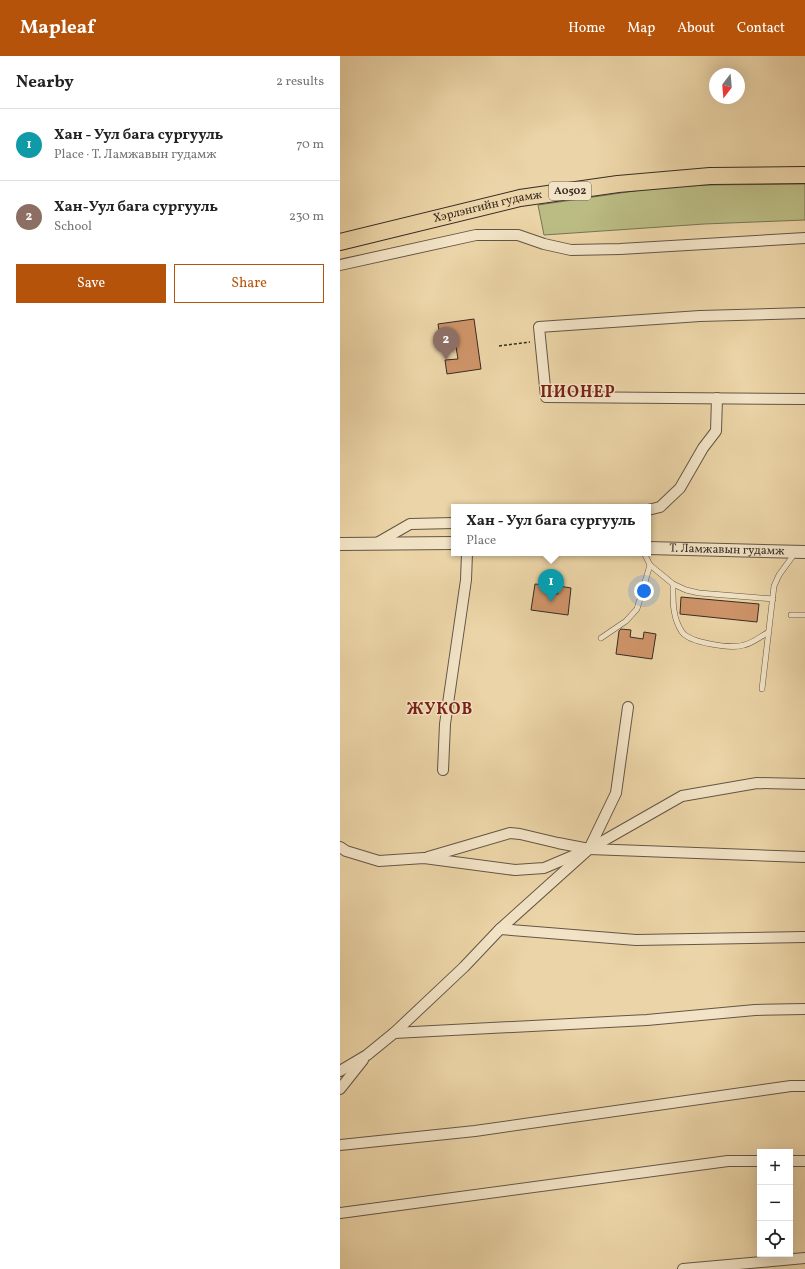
<!DOCTYPE html>
<meta charset="utf-8">
<style>
body{margin:0;font-family:Vollkorn,serif;background:#f2f2f2;color:#222}
.controls{position:absolute;right:12px;bottom:12px;display:grid;overflow:hidden;border-radius:0px;box-shadow:0 4px 16px #0002}
.controls button{width:36px;height:36px;display:grid;place-items:center;padding:0;border:0;border-bottom:1px solid #e0e0e0;background:#fff;color:#222;font:20px sans-serif}
.compass{position:absolute;left:369px;top:12px;width:36px;height:36px;border-radius:50%;background:#fff;box-shadow:0 4px 16px #0002;rotate:196deg}
.you{position:absolute;left:304px;top:535px;width:14px;height:14px;margin:-10px;border:3px solid #fff;border-radius:50%;background:#1a73e8;box-shadow:0 0 0 6px #1a73e833}
.badge{display:grid;place-items:center;width:26px;height:26px;border-radius:50%;background:#b45309;color:#fff;font-size:13px;font-weight:700}
.pin{position:absolute;translate:-50% -33px;filter:drop-shadow(0 1px 2px #0008)}
.pin::after{content:'';position:absolute;top:21px;width:14px;height:12px;background:inherit;clip-path:polygon(0 0,100% 0,50% 100%)}
.popup{position:absolute;left:111px;top:448px;width:200px;height:52px;box-sizing:border-box;display:grid;place-content:center;border-radius:0px;background:#fff;filter:drop-shadow(0 1px 3px #0005);font-size:13px;white-space:nowrap;color:#767676}
.popup b{font-size:15px;color:#222}
.popup::after{content:'';position:absolute;left:50%;top:100%;margin-left:-8px;border:8px solid transparent;border-top-color:#fff}
.list{margin:0;padding:0;list-style:none}
h2{display:flex;justify-content:space-between;align-items:center;height:52px;margin:0;padding:0 16px;font-size:17px}
h2 small{font-size:13px;font-weight:400;color:#767676}
.list li{display:grid;grid-template-columns:26px 1fr auto;gap:12px;align-items:center;box-sizing:border-box;height:72px;padding:0 16px;border-top:1px solid #e0e0e0}
.list b{display:block;font-size:15px;white-space:nowrap}
.list p{margin:0;font-size:13px;white-space:nowrap;color:#767676}
.list em{font-size:13px;font-style:normal;color:#767676}
.actions{display:flex;gap:8px;padding:12px 16px}
.actions a{flex:1;padding:9px 0;border:1px solid #b45309;border-radius:0px;text-align:center;font-size:14px;color:#b45309}
.actions .main{background:#b45309;color:#fff}
.icon{flex:none;width:22px;height:22px;fill:none;stroke:currentColor;stroke-width:2;stroke-linecap:round;stroke-linejoin:round}
.map{position:relative;flex:none;width:465px;height:1213px;overflow:hidden}
header{display:flex;align-items:center;gap:24px;box-sizing:border-box;height:56px;padding:0 20px;background:#b45309;color:#fff}
header strong{font-size:19px}
nav{display:flex;gap:22px;margin-inline-start:auto;font-size:14px}
main{display:flex}
aside{flex:1;background:#fff}
.map>svg:first-child{display:block}
.park{fill:#bbbc84;stroke:#787454}
.building{fill:#cf9469;stroke:#362c24}
.lines{fill:none;stroke-linecap:round;stroke-linejoin:round}
.service-casing{stroke:#635645;stroke-width:6}
.minor-casing{stroke:#635645;stroke-width:12}
.tertiary-casing{stroke:#635645;stroke-width:14}
.trunk-casing{stroke:#362c24;stroke-width:18}
.path{stroke:#362c24;stroke-width:1.5;stroke-dasharray:3 2;stroke-linecap:butt}
.service{stroke:#f2e3c6;stroke-width:5}
.minor{stroke:#f2e3c6;stroke-width:10}
.tertiary{stroke:#f2e3c6;stroke-width:12}
.trunk{stroke:#ebd4a7;stroke-width:16}
.labels{text-anchor:middle;dominant-baseline:central;stroke-width:3;stroke-linejoin:round;paint-order:stroke}
.shield{fill:#f2e3c6;stroke:#6e6355;stroke-width:1}
.shield-label{font-size:11px;font-weight:bold;fill:#362c24}
.street-label{font-size:12px;fill:#362c24;stroke:#f2e3c6}
.district-label{font-size:16px;font-weight:bold;letter-spacing:1px;fill:#7a1f14;stroke:#f2e3c6}
</style>
<header>
<strong>Mapleaf</strong>
<nav><a>Home</a><a>Map</a><a>About</a><a>Contact</a></nav>
</header>
<main>
<aside>
<h2>Nearby<small>2 results</small></h2>
<ul class="list">
<li><span class="badge" style="background:#0f9aa8">1</span><div><b>Хан - Уул бага сургууль</b><p>Place · Т. Ламжавын гудамж</p></div><em>70 m</em></li>
<li><span class="badge" style="background:#8d6e63">2</span><div><b>Хан-Уул бага сургууль</b><p>School</p></div><em>230 m</em></li>
</ul>
<div class="actions"><a class="main">Save</a><a>Share</a></div>
</aside>
<div class="map">
<svg width="465" height="1213" viewBox="0 0 465 1213">
<rect width="100%" height="100%" fill="#ebd4a7"/>
<filter id="stains"><feTurbulence type="fractalNoise" baseFrequency=".005" numOctaves="4"/><feColorMatrix values="0 0 0 0 .2 0 0 0 0 .09 0 0 0 0 .02 0 0 0 .5 -.17"/></filter>
<radialGradient id="worn" r=".72"><stop offset=".6" stop-color="#630" stop-opacity="0"/><stop offset="1" stop-color="#630" stop-opacity=".3"/></radialGradient>
<path class="park" d="M465,128V164L364,168L204,179L198,149L322,131L370,129Z"/>
<g class="building">
<path d="M134,263L141,313L107,318L105,304L118,303L114,279L100,281L98,268Z"/>
<path d="M195,528L205,529L204,536L218,538L219,530L231,532L228,559L191,554Z"/>
<path d="M341,541L419,548L417,566L340,558Z"/>
<path d="M281,573L291,574L290,581L303,583L304,576L316,578L312,603L276,598L279,575Z"/>
</g>
<g class="lines">
<g class="service-casing">
<g id="service">
<path d="M304,497L310,509L333,528L346,534L359,537L433,543"/>
<path d="M333,528C333,544 332,561 342,576C350,587 391,593 404,589C413,587 421,580 429,576"/>
<path d="M451,559H465"/>
<path d="M261,582L286,565L297,553L310,509"/>
<path d="M422,633L434,530L439,519L455,497"/>
</g>
</g>
<g class="minor-casing">
<g id="minor">
<path d="M0,209L136,179H178L204,188L231,194L280,193L465,182"/>
<path d="M465,257L360,260L199,271L206,341L465,343"/>
<path d="M308,454L320,451L340,432L363,392L376,375L377,342"/>
<path d="M37,487L70,468L114,467"/>
<path d="M103,714L105,668L126,524L127,497"/>
<path d="M0,791L6,795L39,805L84,802L175,814L204,812L249,793L342,740L417,727L465,728"/>
<path d="M88,801L170,777L180,778L218,787L249,793L465,801"/>
<path d="M160,873L296,884L465,881"/>
<path d="M54,977L307,964L415,954L465,953"/>
<path d="M0,1015L27,999L54,977L124,911L160,873L249,793L276,737L288,651"/>
<path d="M0,1033L23,1004"/>
<path d="M0,1089L135,1075L451,1030H465"/>
<path d="M450,1105H465"/>
<path d="M0,1157L388,1105H420"/>
<path d="M343,1213L465,1202"/>
</g>
</g>
<g class="tertiary-casing">
<g id="tertiary">
<path d="M0,488L114,487"/>
<path id="s1" d="M308,492L465,496"/>
</g>
</g>
<g class="trunk-casing">
<g id="trunk">
<path id="s2" d="M0,186L180,142L278,128L370,120L465,119"/>
</g>
</g>
<path class="path" d="M159,290L190,286"/>
<use href="#service" class="service"/>
<use href="#minor" class="minor"/>
<use href="#tertiary" class="tertiary"/>
<use href="#trunk" class="trunk"/>
</g>
<g class="labels">
<rect class="shield" x="209" y="126" width="42" height="18" rx="3"/>
<g class="shield-label">
<text x="230" y="135">A0502</text>
</g>
<g class="street-label">
<text stroke="none"><textPath href="#s2" startOffset="152">Хэрлэнгийн гудамж</textPath></text>
<text stroke="none"><textPath href="#s1" startOffset="79">Т. Ламжавын гудамж</textPath></text>
</g>
<g class="district-label">
<text x="238" y="337">ПИОНЕР</text>
<text x="100" y="654">ЖУКОВ</text>
</g>
</g>
<rect width="100%" height="100%" filter="url(#stains)"/>
<rect width="100%" height="100%" fill="url(#worn)"/>
</svg>
<div class="controls">
<button>+</button>
<button>−</button>
<button><svg class="icon" aria-label="locate" viewBox="0 0 24 24"><circle cx="12" cy="12" r="6"/><path d="M12 2v4M12 18v4M2 12h4M18 12h4"/></svg></button>
</div>
<svg class="compass" viewBox="-18 -18 36 36"><path d="M0-13l5 13h-10z" fill="#e53935"/><path d="M0 13l5-13h-10z" fill="#767676"/></svg>
<div class="you"></div>
<div class="pin badge" style="left:211px;top:546px;background:#0f9aa8">1</div>
<div class="popup"><b>Хан - Уул бага сургууль</b>Place</div>
<div class="pin badge" style="left:106px;top:304px;background:#8d6e63">2</div>
</div>
</main>
